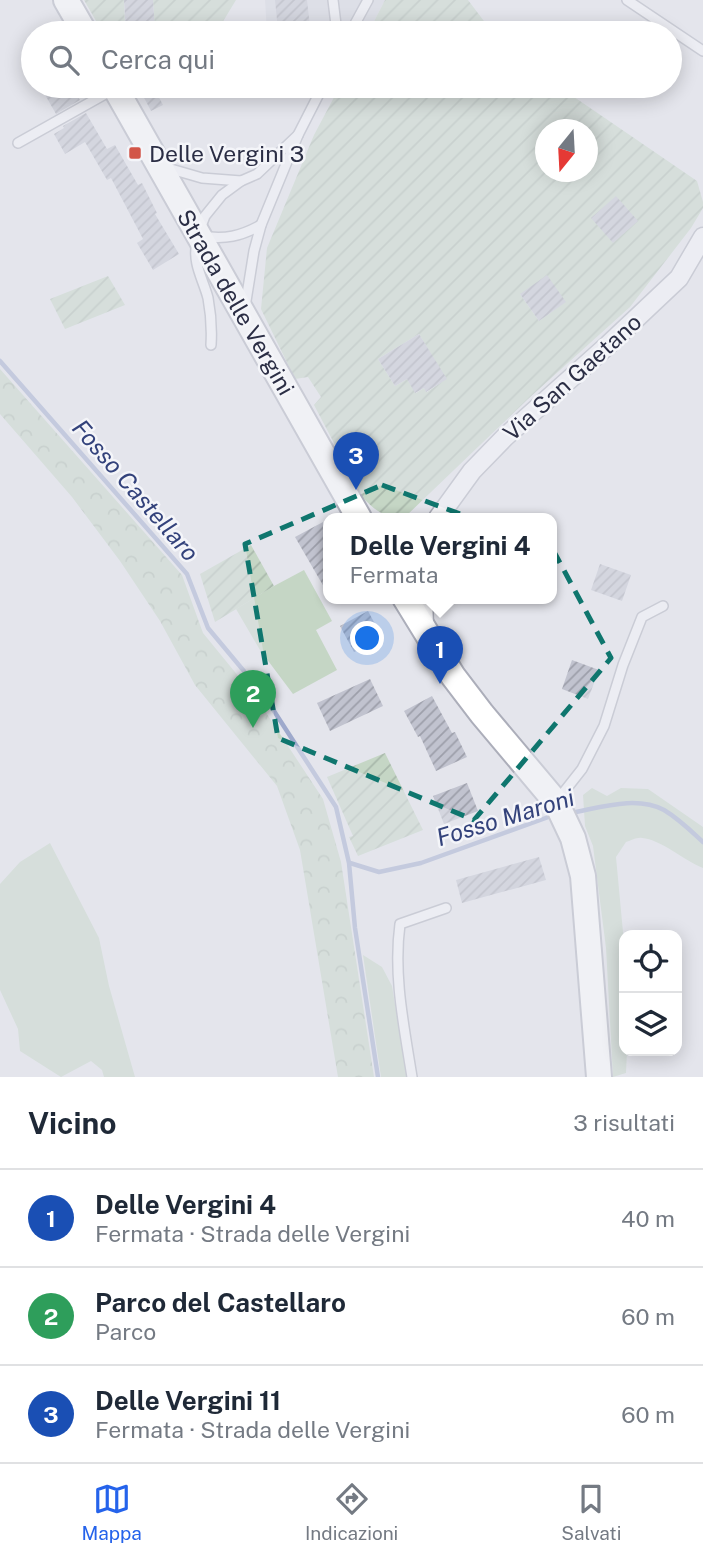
<!DOCTYPE html>
<html lang="it">
<meta charset="utf-8">
<style>
body{margin:0;font-family:"Public Sans",sans-serif;background:#f2f2f3;color:#1f2937}
.controls{position:absolute;right:21px;bottom:21px;display:grid;overflow:hidden;border-radius:14px;box-shadow:0 4px 18px #0003}
.controls button{width:63px;height:63px;display:grid;place-items:center;padding:0;border:0;border-bottom:2px solid #e0e1e3;background:#fff;color:#1f2937;font:35px sans-serif}
.compass{position:absolute;left:535px;top:119px;width:63px;height:63px;border-radius:50%;background:#fff;box-shadow:0 4px 18px #0003;rotate:198deg}
.you{position:absolute;left:368px;top:639px;width:24px;height:24px;margin:-18px;border:5px solid #fff;border-radius:50%;background:#1a73e8;box-shadow:0 0 0 10px #1a73e833}
.badge{display:grid;place-items:center;width:46px;height:46px;border-radius:50%;background:#2563eb;color:#fff;font-size:23px;font-weight:700}
.pin{position:absolute;translate:-50% -58px;filter:drop-shadow(0 2px 4px #0008)}
.pin::after{content:'';position:absolute;top:37px;width:24px;height:21px;background:inherit;clip-path:polygon(0 0,100% 0,50% 100%)}
.popup{position:absolute;left:323px;top:513px;width:234px;height:91px;box-sizing:border-box;display:grid;place-content:center;border-radius:14px;background:#fff;filter:drop-shadow(0 2px 5px #0005);font-size:23px;white-space:nowrap;color:#747a83}
.popup b{font-size:26px;color:#1f2937}
.popup::after{content:'';position:absolute;left:50%;top:100%;margin-left:-14px;border:14px solid transparent;border-top-color:#fff}
.list{margin:0;padding:0;list-style:none}
h2{display:flex;justify-content:space-between;align-items:center;height:91px;margin:0;padding:0 28px;font-size:30px}
h2 small{font-size:23px;font-weight:400;color:#747a83}
.list li{display:grid;grid-template-columns:46px 1fr auto;gap:21px;align-items:center;box-sizing:border-box;height:98px;padding:0 28px;border-top:2px solid #e0e1e3}
.list b{display:block;font-size:26px;white-space:nowrap}
.list p{margin:0;font-size:23px;white-space:nowrap;color:#747a83}
.list em{font-size:23px;font-style:normal;color:#747a83}
.icon{flex:none;width:38px;height:38px;fill:none;stroke:currentColor;stroke-width:2;stroke-linecap:round;stroke-linejoin:round}
.map{position:relative;flex:none;width:703px;height:1077px;overflow:hidden}
.search{position:absolute;background:#fff;box-shadow:0 4px 18px #0003;left:21px;right:21px;top:21px;height:77px;display:flex;align-items:center;gap:18px;box-sizing:border-box;padding:0 24px;border-radius:38px;color:#747a83;font-size:26px}
.sheet{height:385px;background:#fff}
nav{display:flex;justify-content:space-around;align-items:center;box-sizing:border-box;height:98px;border-top:2px solid #e0e1e3;background:#fff;font-size:19px;color:#747a83}
nav a{display:grid;justify-items:center;gap:4px}
nav .on{color:#2563eb}
.map>svg:first-child{display:block}
.built{fill:#d6d7e1}
.grass{fill:#c5d6c5}
.forest{fill:url(#forest-crowns)}
.garden{fill:url(#garden-furrows);fill-rule:evenodd}
.lines{fill:none;stroke-linecap:round;stroke-linejoin:round}
.stream{stroke:#9ea9cc;stroke-width:4.5}
.building{fill:url(#building-hatch)}
.service-casing{stroke:#acaeba;stroke-width:12}
.minor-casing{stroke:#acaeba;stroke-width:21}
.secondary-casing{stroke:#acaeba;stroke-width:28}
.service{stroke:#f7f7fa;stroke-width:9}
.minor{stroke:#f7f7fa;stroke-width:18}
.secondary{stroke:#fff;stroke-width:24}
.marked{fill:none;stroke:#0f766e;stroke-width:5;stroke-dasharray:14 9;stroke-linejoin:round}
.poi-dot{fill:#d25548;stroke:#f4f5f9;stroke-width:2.5}
.labels{text-anchor:middle;dominant-baseline:central;stroke-width:5;stroke-linejoin:round;paint-order:stroke}
.poi-label{font-size:23px;fill:#2b2e45;stroke:#f4f5f9;text-anchor:start}
.street-label{font-size:23px;fill:#2b2e45;stroke:#f4f5f9}
.water-label{font-size:24px;font-style:italic;fill:#33427b;stroke:#f4f5f9}
</style>
<div class="map">
<svg width="703" height="1077" viewBox="0 0 703 1077">
<defs>
<pattern id="forest-crowns" width="20" height="18" patternUnits="userSpaceOnUse" patternTransform="scale(1.75)"><rect width="20" height="18" fill="#c5d6c5"/><path d="M2 6a3 3 0 1 1 6 0M12 15a3 3 0 1 1 6 0" fill="none" stroke="#a9b8ab"/></pattern>
<pattern id="garden-furrows" width="10" height="10" patternUnits="userSpaceOnUse" patternTransform="scale(1.75)"><rect width="10" height="10" fill="#c5d6c5"/><path d="M-1 1l2-2M0 10L10 0M9 11l2-2" fill="none" stroke="#a9b8ab"/></pattern>
<pattern id="building-hatch" width="6" height="6" patternUnits="userSpaceOnUse" patternTransform="scale(1.75)"><rect width="6" height="6" fill="#c1c3cf"/><path d="M-1 1l2-2M0 6l6-6M5 7l2-2" fill="none" stroke="#9d9faa"/></pattern>
</defs>
<rect width="100%" height="100%" fill="#e4e5ec"/>
<path class="built" d="M265,0H385L368,33H267Z"/>
<g class="grass">
<path d="M304,570L332,621L316,630L337,670L293,694L260,650L236,609L274,586Z"/>
<path d="M592,788L607,796L621,788L648,789L703,827V868C685,861 660,839 642,838C637,837 630,841 626,842L616,857L624,943V1051H627L626,1073L613,1077L606,948L593,846L585,826L583,795Z"/>
<path d="M50,843L99,938L109,986L135,1077H104L102,1070L91,1061L61,1077L20,1051L18,1029L0,990V884L20,862Z"/>
<path d="M363,955L382,967L392,986L407,1077H381Z"/>
</g>
<path class="forest" d="M0,369L182,575L203,633L257,699L323,799L341,862L374,1077H338L300,850L277,786L195,685L160,621L120,561L72,497L0,414Z"/>
<g class="garden">
<path d="M84,0H124L125,23L144,22L145,31L103,33Z"/>
<path d="M153,0H236L219,28L220,33H155Z"/>
<path d="M385,0H468L493,33H368Z"/>
<path d="M340,86H558L697,181L703,202V208L691,228L630,307L528,399L405,517C383,516 379,514 363,498L314,405L321,397L308,377L295,379L261,309L267,248L314,135ZM546,130H588V172H546ZM520,294L565,302L539,321ZM419,334L446,379L427,392L424,388L416,393L407,379L395,386L378,359Z"/>
<path d="M108,276L125,305L65,329L50,299Z"/>
<path d="M251,545L274,586L215,622L200,574Z"/>
<path d="M385,753L423,830L358,856L349,837L353,836L327,777Z"/>
</g>
<g class="lines">
<g class="stream">
<path d="M0,361L187,574L208,628L263,694L336,807L349,863L355,928L378,1077"/>
<path d="M570,813C599,808 636,795 664,810C679,819 690,830 703,842"/>
<path d="M350,863L379,872L421,863L554,815"/>
</g>
</g>
<g class="building">
<path d="M124,0H153L155,33H126Z"/>
<path d="M275,0H307L310,27L278,30Z"/>
<path d="M40,86H94L77,95L80,100L56,114Z"/>
<path d="M138,86H153L163,105L151,111Z"/>
<path d="M86,113L107,149L115,145L138,185L142,183L157,213L155,214L179,254L153,270L137,243L143,239L111,178L107,180L85,142L65,154L54,134L64,128L63,126Z"/>
<path d="M616,196L638,221L613,243L591,218Z"/>
<path d="M547,275L566,302L539,321L520,294Z"/>
<path d="M419,334L447,379L426,392L424,388L415,393L407,379L395,386L378,359Z"/>
<path d="M323,522L328,532V594L295,537Z"/>
<path d="M600,564L631,575L622,601L591,590Z"/>
<path d="M368,611L382,637L354,652L340,626Z"/>
<path d="M572,660L599,670L588,699L562,689Z"/>
<path d="M370,679L383,706L330,731L317,703Z"/>
<path d="M432,696L452,733L455,732L467,757L436,771L420,736L418,737L404,711Z"/>
<path d="M467,783L478,811L444,824L433,796Z"/>
<path d="M539,857L546,880L462,903L456,880Z"/>
</g>
<g class="lines">
<g class="service-casing">
<g id="service">
<path d="M333,0L337,33"/>
<path d="M627,0L703,51"/>
<path d="M350,33L368,0"/>
<path d="M18,143L114,89"/>
<path d="M164,167L202,178L241,181"/>
<path d="M200,229L205,216L222,195L241,181L257,174L298,135"/>
<path d="M202,236C225,240 241,236 261,225"/>
<path d="M197,242C192,263 203,279 208,298C211,314 212,329 211,345"/>
<path d="M245,307L254,251L261,225L298,135L323,86"/>
<path d="M556,802L582,769L604,726L623,665L642,617L663,606"/>
<path d="M412,1077C404,1026 393,975 400,924L446,908"/>
</g>
</g>
<g class="minor-casing">
<g id="minor">
<path d="M438,518L472,471L505,437L608,345L679,278L703,237"/>
<path d="M423,598L424,626"/>
</g>
</g>
<g class="secondary-casing">
<g id="secondary">
<path d="M66,0L85,33"/>
<path d="M114,86L359,518"/>
<path d="M405,598L453,676L482,714L556,802L573,838L583,876L599,1077"/>
</g>
</g>
<use href="#service" class="service"/>
<use href="#minor" class="minor"/>
<use href="#secondary" class="secondary"/>
</g>
<path d="M0 0H703V1077H0ZM382,485L552,548L611,658L474,820L278,738L245,544Z" fill="#e4e5ec" fill-opacity=".55" fill-rule="evenodd"/>
<path class="marked" d="M382,485L552,548L611,658L474,820L278,738L245,544Z"/>
<rect class="poi-dot" x="128" y="146" width="14" height="14" rx="3.5"/>
<g class="labels">
<g class="poi-label">
<text x="149" y="153">Delle Vergini 3</text>
</g>
<g class="street-label">
<text transform="translate(236 302) rotate(60)">Strada delle Vergini</text>
<text transform="translate(572 377) rotate(-42)">Via San Gaetano</text>
</g>
<g class="water-label">
<text transform="translate(136 490) rotate(49)">Fosso Castellaro</text>
<text transform="translate(505 817) rotate(-17)">Fosso Maroni</text>
</g>
</g>
</svg>
<div class="controls">
<button><svg class="icon" aria-label="locate" viewBox="0 0 24 24"><circle cx="12" cy="12" r="6"/><path d="M12 2v4M12 18v4M2 12h4M18 12h4"/></svg></button>
<button><svg class="icon" aria-label="layers" viewBox="0 0 24 24"><path d="M12 4l9 5-9 5-9-5zM3 14l9 5 9-5"/></svg></button>
</div>
<svg class="compass" viewBox="-18 -18 36 36"><path d="M0-13l5 13h-10z" fill="#e53935"/><path d="M0 13l5-13h-10z" fill="#747a83"/></svg>
<div class="you"></div>
<div class="pin badge" style="left:440px;top:684px;background:#1a4fb4">1</div>
<div class="popup"><b>Delle Vergini 4</b>Fermata</div>
<div class="pin badge" style="left:253px;top:728px;background:#2e9e5b">2</div>
<div class="pin badge" style="left:356px;top:490px;background:#1a4fb4">3</div>
<div class="search"><svg class="icon" aria-label="search" viewBox="0 0 24 24"><circle cx="10" cy="10" r="6"/><path d="M15 15l6 6"/></svg>Cerca qui</div>
</div>
<section class="sheet">
<h2>Vicino<small>3 risultati</small></h2>
<ul class="list">
<li><span class="badge" style="background:#1a4fb4">1</span><div><b>Delle Vergini 4</b><p>Fermata · Strada delle Vergini</p></div><em>40 m</em></li>
<li><span class="badge" style="background:#2e9e5b">2</span><div><b>Parco del Castellaro</b><p>Parco</p></div><em>60 m</em></li>
<li><span class="badge" style="background:#1a4fb4">3</span><div><b>Delle Vergini 11</b><p>Fermata · Strada delle Vergini</p></div><em>60 m</em></li>
</ul>
</section>
<nav>
<a class="on"><svg class="icon" aria-label="map" viewBox="0 0 24 24"><path d="M3 6l6-2 6 2 6-2v14l-6 2-6-2-6 2zM9 4v14M15 6v14"/></svg>Mappa</a>
<a><svg class="icon" aria-label="directions" viewBox="0 0 24 24"><path d="M12 3l9 9-9 9-9-9zM9 14v-3h6M13 9l2 2-2 2"/></svg>Indicazioni</a>
<a><svg class="icon" aria-label="saved" viewBox="0 0 24 24"><path d="M7 4h10v16l-5-4-5 4z"/></svg>Salvati</a>
</nav>
